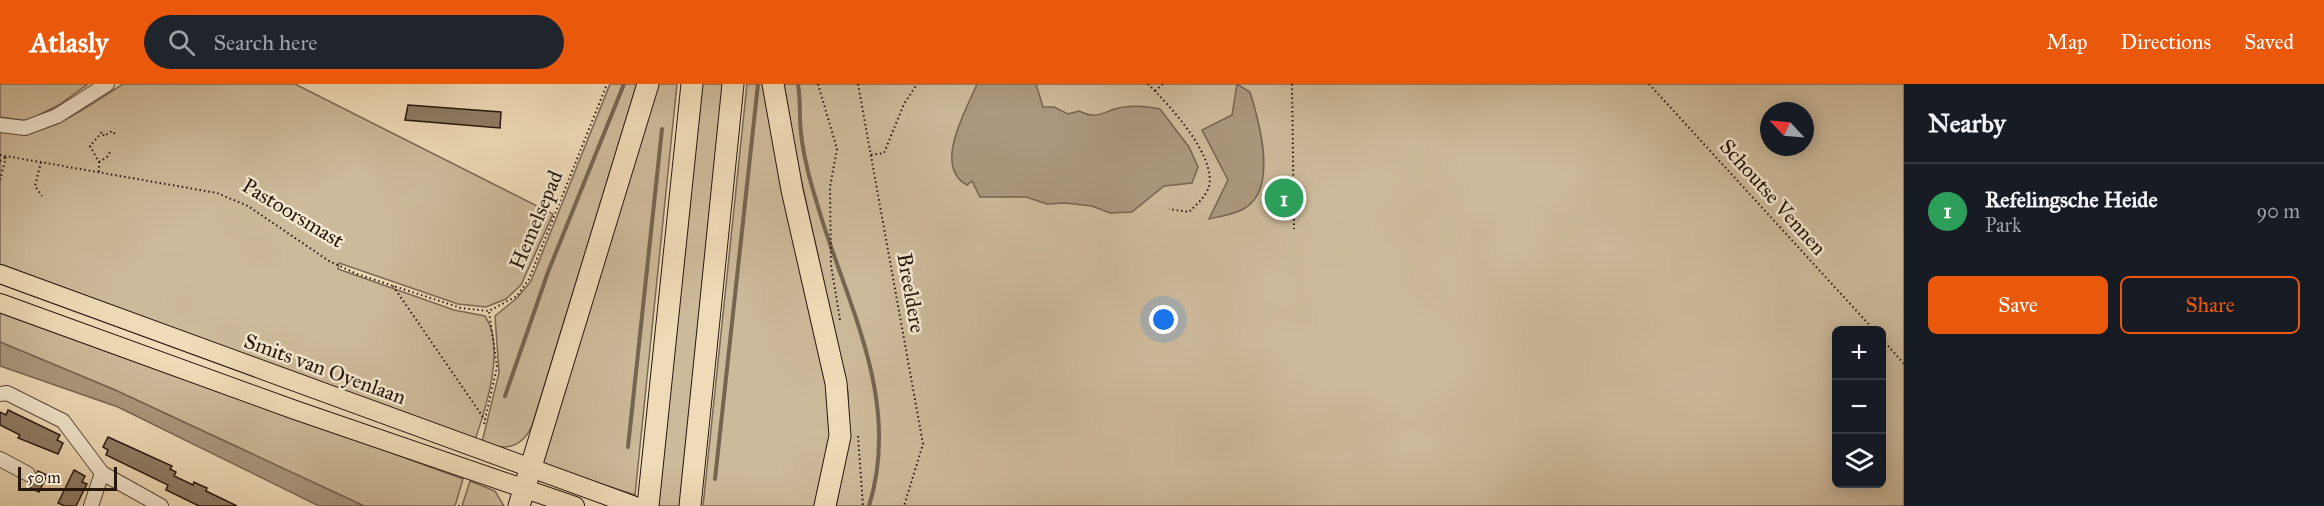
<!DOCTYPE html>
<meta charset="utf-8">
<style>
body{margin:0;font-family:"IM FELL Great Primer",serif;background:#20242c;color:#f1f3f6}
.controls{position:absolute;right:18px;bottom:18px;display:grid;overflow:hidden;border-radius:9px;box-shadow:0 3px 15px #0003}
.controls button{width:54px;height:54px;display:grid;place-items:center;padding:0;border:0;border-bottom:2px solid #363941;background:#171b24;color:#f1f3f6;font:30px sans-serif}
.compass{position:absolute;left:1760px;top:18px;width:54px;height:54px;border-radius:50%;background:#171b24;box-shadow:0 3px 15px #0003;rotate:296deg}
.scale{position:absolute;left:18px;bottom:15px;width:99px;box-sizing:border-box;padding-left:6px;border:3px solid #27160e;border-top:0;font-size:16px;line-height:21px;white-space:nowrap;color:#27160e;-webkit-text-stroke:4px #f5e8d0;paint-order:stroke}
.you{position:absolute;left:1164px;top:236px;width:21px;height:21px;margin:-15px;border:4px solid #fff;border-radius:50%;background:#1a73e8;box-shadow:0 0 0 9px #1a73e833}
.badge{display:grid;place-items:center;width:39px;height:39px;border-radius:50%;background:#ea580c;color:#fff;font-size:20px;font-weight:700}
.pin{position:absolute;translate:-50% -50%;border:3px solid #fff;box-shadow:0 2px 6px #0006}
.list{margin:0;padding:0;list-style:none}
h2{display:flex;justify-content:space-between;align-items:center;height:78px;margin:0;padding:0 24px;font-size:26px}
h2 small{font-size:20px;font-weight:400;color:#9ea1a6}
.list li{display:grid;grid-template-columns:39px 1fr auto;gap:18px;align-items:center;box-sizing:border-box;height:96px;padding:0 24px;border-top:2px solid #363941}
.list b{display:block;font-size:22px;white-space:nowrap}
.list p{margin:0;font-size:20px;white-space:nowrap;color:#9ea1a6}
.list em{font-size:20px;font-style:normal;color:#9ea1a6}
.actions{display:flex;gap:12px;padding:18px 24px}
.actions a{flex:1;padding:14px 0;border:2px solid #ea580c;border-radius:9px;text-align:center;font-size:21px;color:#ea580c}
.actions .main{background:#ea580c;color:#fff}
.icon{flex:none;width:33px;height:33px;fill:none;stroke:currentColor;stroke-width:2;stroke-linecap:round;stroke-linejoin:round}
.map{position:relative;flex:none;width:1904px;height:422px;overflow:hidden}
header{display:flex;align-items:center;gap:36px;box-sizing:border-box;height:84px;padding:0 30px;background:#ea580c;color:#fff}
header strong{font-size:28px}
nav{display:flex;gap:33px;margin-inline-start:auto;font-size:21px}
.search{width:420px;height:54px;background:#20242c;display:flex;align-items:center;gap:15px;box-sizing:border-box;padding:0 21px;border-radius:33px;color:#9ea1a6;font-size:22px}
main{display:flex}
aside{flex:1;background:#171b24}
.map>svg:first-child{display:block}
.green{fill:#cdba9a;stroke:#7a6854;stroke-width:1.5;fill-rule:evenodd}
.water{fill:#ab987e;stroke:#766451;stroke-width:1.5}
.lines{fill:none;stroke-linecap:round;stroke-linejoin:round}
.stream{stroke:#766451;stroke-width:4}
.building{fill:#8f7c66;stroke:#27160e;stroke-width:1.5}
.minor-casing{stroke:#594738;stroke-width:16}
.major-casing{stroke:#27160e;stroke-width:20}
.highway-casing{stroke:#27160e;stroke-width:23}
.path{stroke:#27160e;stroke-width:2;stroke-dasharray:1.5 3;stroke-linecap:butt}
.minor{stroke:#f5e8d0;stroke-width:14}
.major{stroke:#efdbb7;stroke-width:18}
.highway{stroke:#efdbb7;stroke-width:21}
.labels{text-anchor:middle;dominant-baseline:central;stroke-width:5;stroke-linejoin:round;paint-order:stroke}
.street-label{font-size:21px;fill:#27160e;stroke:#f5e8d0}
</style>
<header>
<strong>Atlasly</strong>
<div class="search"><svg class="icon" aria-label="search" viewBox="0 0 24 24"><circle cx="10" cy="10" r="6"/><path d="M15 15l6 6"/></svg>Search here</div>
<nav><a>Map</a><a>Directions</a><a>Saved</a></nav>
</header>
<main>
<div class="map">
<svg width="1904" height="422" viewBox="0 0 1904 422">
<rect width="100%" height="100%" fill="#efdbb7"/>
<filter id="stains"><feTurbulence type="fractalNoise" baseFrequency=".00333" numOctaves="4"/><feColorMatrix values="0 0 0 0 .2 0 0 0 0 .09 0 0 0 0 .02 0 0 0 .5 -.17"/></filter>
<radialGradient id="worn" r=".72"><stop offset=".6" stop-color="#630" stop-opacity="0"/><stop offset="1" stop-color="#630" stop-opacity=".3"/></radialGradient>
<g class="green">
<path d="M0,0H88L59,21L27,37L0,33Z"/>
<path d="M123,0H295L553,130L521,201L506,215L486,223L458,220L339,179L338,185L454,226L485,232C506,262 486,324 475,356L0,180V48C46,57 86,23 123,0Z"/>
<path d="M610,0H637L532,342C521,365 504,367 482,358L499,289L495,232L517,214L531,197Z"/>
<path d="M653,0H677L635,411L542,381Z"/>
<path d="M700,0H726L683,422H655Z"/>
<path d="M747,0H770L835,346L818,422H703Z"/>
<path d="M784,0H1904V422H836L849,354L848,308L797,77ZM1769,27H1805V63H1769ZM1836,246H1882V400H1836Z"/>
<path d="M0,226L463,395L455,422H364L115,306L0,258Z"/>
<path d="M470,397L495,407L504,422H462Z"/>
</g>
<g class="water">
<path d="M977,0H1036L1043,23H1054L1068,30L1079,27C1095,35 1100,30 1115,25C1128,21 1146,22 1160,25L1189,63L1198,83L1192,99L1164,102L1132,128L1110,129L1092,122L1065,119L1047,120L1026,113H980L972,97L967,101C932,82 967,25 977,0Z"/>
<path d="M1237,0L1250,8C1259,37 1277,100 1248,122C1238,130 1221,132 1209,135L1228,96L1202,46L1232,31Z"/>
<path d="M0,258L115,306L364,422H319L118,323L0,282Z"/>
</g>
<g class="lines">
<g class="stream">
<path d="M798,0C800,13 800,24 800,36C801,69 813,107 823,139C853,232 900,322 869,422"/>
<path d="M505,312L548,188L624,0"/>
<path d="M628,363L662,45"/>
<path d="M715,395L758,0"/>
</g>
</g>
<g class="building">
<path d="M408,21L501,28L500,44L405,36Z"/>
<path d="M8,326L60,351L57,356L63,359L58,370L18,354L20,351L0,341V328L6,331Z"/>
<path d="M108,353L172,382L170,385L176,388L174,392L193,401L194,398L200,401L207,404L206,407L237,422H199L166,406L168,401L106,371L108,366L103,363Z"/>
<path d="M74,386L85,392L82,398L87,400L76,422H65L58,419Z"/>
<path d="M38,387L47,391L39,408L30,404Z"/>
</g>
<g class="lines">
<g class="minor-casing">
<g id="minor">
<path d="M0,41L25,44L57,32L107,0"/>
<path d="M0,310L7,309L63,337L102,389L91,422"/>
<path d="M0,375L28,390"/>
<path d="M102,389L161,422"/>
</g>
</g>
<g class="major-casing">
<g id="major">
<path d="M0,190L635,422"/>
<path d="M0,219L295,326L575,422"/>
</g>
</g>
<g class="highway-casing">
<g id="highway">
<path d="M773,0L792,106L836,299L840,352L825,422"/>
<path d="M519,422L648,0"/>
<path d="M648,422L692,0"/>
<path d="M690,422L733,0"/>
</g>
</g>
<g class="path">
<path d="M818,0L837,65L830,103L831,181L840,236"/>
<path d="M858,0L923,360L904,422"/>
<path d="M1148,0C1169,21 1216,71 1209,102C1206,113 1196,121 1189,128L1169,125"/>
<path d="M1292,0L1294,145"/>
<path d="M1649,0L1874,246"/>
<path d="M1155,7L1163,0"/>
<path d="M0,71L217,109L248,122L329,177L357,190L461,224L489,227L517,212L529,195L607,0"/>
<path d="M871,71L884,69L904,20L917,0"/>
<path d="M0,77L7,72"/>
<path d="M41,78L35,102L42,112"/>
<path d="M99,78L107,73L110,68"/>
<path d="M99,88V78L90,62L102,48L104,52L112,47L115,50"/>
<path d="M0,96L6,73"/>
<path d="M393,202L485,336"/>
<path d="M1882,255L1904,280"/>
<path d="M484,340L497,283L489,227"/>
<path d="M858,352L863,422"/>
<path d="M459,422V421"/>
</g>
<use href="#minor" class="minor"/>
<use href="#major" class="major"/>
<use href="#highway" class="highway"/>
</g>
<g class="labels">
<g class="street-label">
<text transform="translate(1773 113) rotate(48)">Schoutse Vennen</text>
<text transform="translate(293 129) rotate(31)">Pastoorsmast</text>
<text transform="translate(536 136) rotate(-67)">Hemelsepad</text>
<text transform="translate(911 209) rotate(80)">Breeldere</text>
<text transform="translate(325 285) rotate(20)">Smits van Oyenlaan</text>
</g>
</g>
<rect width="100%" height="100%" filter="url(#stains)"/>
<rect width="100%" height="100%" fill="url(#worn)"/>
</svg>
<div class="controls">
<button>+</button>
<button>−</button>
<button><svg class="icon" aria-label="layers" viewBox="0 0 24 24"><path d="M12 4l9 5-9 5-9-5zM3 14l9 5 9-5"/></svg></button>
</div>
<svg class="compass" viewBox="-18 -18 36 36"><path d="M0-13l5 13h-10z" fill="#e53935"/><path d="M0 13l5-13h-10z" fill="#9ea1a6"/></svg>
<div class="scale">50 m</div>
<div class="you"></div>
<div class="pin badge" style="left:1284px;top:114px;background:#2e9e5b">1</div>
</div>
<aside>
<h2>Nearby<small></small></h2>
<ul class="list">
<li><span class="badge" style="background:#2e9e5b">1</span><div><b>Refelingsche Heide</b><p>Park</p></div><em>90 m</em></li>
</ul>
<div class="actions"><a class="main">Save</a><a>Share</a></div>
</aside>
</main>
